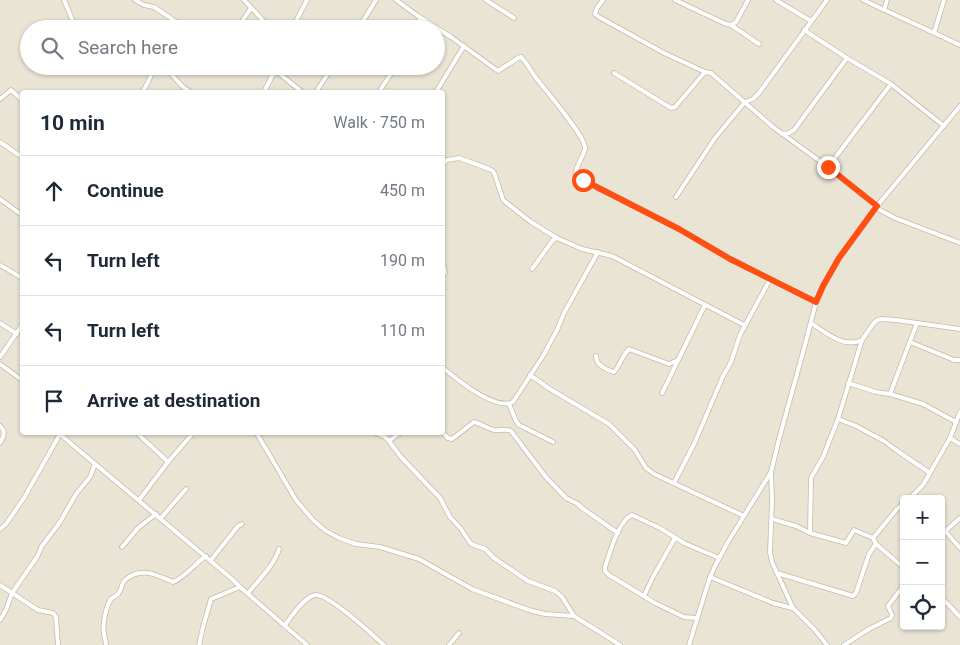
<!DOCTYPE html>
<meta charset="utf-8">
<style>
body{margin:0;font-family:Roboto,sans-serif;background:#f6f6f7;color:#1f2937}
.controls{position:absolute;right:15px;bottom:15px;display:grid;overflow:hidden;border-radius:5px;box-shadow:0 1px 4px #0004}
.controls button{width:45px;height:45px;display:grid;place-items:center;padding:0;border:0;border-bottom:1px solid #e0e1e3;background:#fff;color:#1f2937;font:25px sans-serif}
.stop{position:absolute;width:15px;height:15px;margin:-11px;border:4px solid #ff4f13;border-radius:50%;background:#fff}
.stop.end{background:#ff4f13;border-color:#fff;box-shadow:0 1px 5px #0008}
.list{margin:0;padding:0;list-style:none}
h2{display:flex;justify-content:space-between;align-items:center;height:65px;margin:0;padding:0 20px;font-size:21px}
h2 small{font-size:16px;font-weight:400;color:#747a83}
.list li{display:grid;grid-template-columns:32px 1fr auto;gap:15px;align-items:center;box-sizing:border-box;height:70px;padding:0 20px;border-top:1px solid #e0e1e3}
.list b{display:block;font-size:19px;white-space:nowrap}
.list em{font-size:16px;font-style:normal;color:#747a83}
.icon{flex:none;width:28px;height:28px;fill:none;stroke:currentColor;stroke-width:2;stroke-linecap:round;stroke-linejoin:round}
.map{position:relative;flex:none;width:960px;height:645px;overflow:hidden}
.search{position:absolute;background:#fff;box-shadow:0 1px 4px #0004;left:20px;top:20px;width:425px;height:55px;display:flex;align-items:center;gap:12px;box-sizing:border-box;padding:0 18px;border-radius:28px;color:#747a83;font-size:19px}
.panel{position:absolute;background:#fff;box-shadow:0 1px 4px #0004;left:20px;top:90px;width:425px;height:345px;border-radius:5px}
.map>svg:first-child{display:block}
.residential{fill:#e9e4d4;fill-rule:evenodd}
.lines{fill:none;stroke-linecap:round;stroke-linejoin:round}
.minor-casing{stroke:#c0bba8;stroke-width:5.5}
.minor{stroke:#fff;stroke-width:4}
.route{stroke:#ff4f13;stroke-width:6}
</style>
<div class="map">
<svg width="960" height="645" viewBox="0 0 960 645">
<rect width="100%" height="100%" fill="#f4f2e6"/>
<path class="residential" d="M0,0H960V645H0ZM29,29H436V66H29ZM22,92H442V432H22ZM904,499H941V626H904Z"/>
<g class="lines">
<g class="minor-casing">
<g id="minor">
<path d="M64,0L72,19"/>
<path d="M135,0L144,5L154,7L187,29"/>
<path d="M244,0L271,29"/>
<path d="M396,0L418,16L451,37L498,71L518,58L521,57C528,64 531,72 537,79C545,90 586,137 585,148C584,157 576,164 576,173L583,180L679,229L731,259L816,302"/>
<path d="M486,0L514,18"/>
<path d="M603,0L597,8L595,14L599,17L664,53L705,72L711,73L773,127L828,167L877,206"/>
<path d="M675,0L726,24L731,25L759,44"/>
<path d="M776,0L811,21"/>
<path d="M863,0L960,45"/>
<path d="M884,10L887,0"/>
<path d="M731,25L736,22L748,0"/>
<path d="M237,29L251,8"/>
<path d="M292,29L307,0"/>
<path d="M358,29L376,0"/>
<path d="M415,29L421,18"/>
<path d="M804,30L847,58L891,84L944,126"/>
<path d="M934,33L944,0"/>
<path d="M163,66L166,68L182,86L190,92"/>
<path d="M275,70L302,92"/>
<path d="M614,73L671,108L675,107L705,72"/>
<path d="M142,92C149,84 150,73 157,66"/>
<path d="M264,92L277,66"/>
<path d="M316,92L333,66"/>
<path d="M379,92L396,66"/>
<path d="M436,92L464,46"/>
<path d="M0,99L11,90L22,100"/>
<path d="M782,134L789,133L794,130L847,58"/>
<path d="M0,142L22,157"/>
<path d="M442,165L447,160L459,158L489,169L493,171L495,175L503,200L531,222L557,238L582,249L612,256L744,325"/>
<path d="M828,167L891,84"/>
<path d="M676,197L715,138L745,102L753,99L759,93L827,0"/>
<path d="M0,199L22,215"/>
<path d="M876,208L895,218L960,243"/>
<path d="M0,265L22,278"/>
<path d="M442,265L444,267L445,273L442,275"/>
<path d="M532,269L553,240L557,238"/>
<path d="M0,323L17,334"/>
<path d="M811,323C825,332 844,349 862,340"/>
<path d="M910,342L954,360H960"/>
<path d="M596,356C596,365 606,370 614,372C620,365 622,356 629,349L669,364L678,360"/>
<path d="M0,357L22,325"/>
<path d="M0,364L22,380"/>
<path d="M442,367C455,378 495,411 513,402L543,356L557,330L564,313L598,252"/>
<path d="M530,375L550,389L609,424L635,450L646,468L654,474L744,516"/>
<path d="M848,383L876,392L890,394L923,404L956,422"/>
<path d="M662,393L705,305"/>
<path d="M890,394L917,323"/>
<path d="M509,404L516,421L519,425L553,442"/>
<path d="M838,419L856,426L884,441L896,450L930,473"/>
<path d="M0,426C6,431 4,437 0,443"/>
<path d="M60,432V434L75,447L232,579L240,587L307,645"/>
<path d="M136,432L168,462"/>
<path d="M256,432L296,500L313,520L326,531L339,538L356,544L380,547L419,559L472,589L529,610L545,614L574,616L620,645"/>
<path d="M374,432L385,437L389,441L401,457L440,498L450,517L461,529L471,544L485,549L494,558L528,581L555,591L562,597L574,616"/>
<path d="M442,432L448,438L452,439L474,422C481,424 487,428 494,430C500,431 505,428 511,431L545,476L566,498L578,504L582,508L618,533"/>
<path d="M950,438L960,444"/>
<path d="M389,441L401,432"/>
<path d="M771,473L772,500L770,552L772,562L793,608L815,630L827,645"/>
<path d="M674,483L695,442L723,376L731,362L740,335L770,279"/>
<path d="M909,499L923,485L950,438L960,412"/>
<path d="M139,500L168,462L194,432"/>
<path d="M161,518L186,489"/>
<path d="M772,519L796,526L810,533L846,543L854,530L873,538L876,544L904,568"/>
<path d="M0,529L6,524L24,498L60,434"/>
<path d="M945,531L960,548"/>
<path d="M810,533L811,478L823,457L838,419L862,340L873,324L877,320L882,319L896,320L960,329"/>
<path d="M941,535L960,518"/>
<path d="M873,538L897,509L904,503"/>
<path d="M122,547L138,528L156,514"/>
<path d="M211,560L238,526L242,524"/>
<path d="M777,573L853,596L856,593L869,554L876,544"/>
<path d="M710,577L773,603L792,608"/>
<path d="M0,585L38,610L53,613L56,617L58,645"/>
<path d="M248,593C258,581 275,564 279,549"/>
<path d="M644,596L653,577L675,538"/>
<path d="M941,597L960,617"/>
<path d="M697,618L684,617L655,603L609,575L605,571V567C610,553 618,521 632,515L660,528L684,543L719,558"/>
<path d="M0,620L6,610L12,593L37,557L42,546L60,522L76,494L90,477L95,464"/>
<path d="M285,625C291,617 304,597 315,595C328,593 373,635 384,645"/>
<path d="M106,645C106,641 104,637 104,633C102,625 106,606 111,599C113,597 116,596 118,594C122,590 121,584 125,580C140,566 157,575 173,582C186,577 194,564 206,556"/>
<path d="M199,645L203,627L211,599L240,587"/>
<path d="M449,645L459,633"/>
<path d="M689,645L710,577L716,564L728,542L771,472L779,439L805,345L816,302L823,286L839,258L877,206L960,106"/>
<path d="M844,645L869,629L891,618L892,615L888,606L904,585"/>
</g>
</g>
<use href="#minor" class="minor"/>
</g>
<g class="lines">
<path class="route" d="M583,180L679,229L730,259L816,302L823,286L839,258L877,206L828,167"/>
</g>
</svg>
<div class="controls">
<button>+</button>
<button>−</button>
<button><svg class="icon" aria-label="locate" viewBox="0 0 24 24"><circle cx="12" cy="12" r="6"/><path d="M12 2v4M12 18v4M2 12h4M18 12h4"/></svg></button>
</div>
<div class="stop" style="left:583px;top:180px"></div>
<div class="stop end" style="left:828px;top:167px"></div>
<div class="search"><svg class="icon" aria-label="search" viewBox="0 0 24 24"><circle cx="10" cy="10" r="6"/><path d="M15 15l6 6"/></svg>Search here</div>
<section class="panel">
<h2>10 min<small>Walk · 750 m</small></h2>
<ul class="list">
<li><svg class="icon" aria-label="ahead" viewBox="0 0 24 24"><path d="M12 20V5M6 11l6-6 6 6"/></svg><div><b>Continue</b></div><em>450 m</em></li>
<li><svg class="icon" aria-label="left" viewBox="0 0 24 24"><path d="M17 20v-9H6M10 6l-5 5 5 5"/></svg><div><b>Turn left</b></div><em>190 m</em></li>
<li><svg class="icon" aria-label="left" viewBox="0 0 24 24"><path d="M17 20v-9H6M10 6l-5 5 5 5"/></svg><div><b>Turn left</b></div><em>110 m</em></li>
<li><svg class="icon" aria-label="arrive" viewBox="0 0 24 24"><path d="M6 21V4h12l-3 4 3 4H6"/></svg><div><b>Arrive at destination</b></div></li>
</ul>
</section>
</div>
